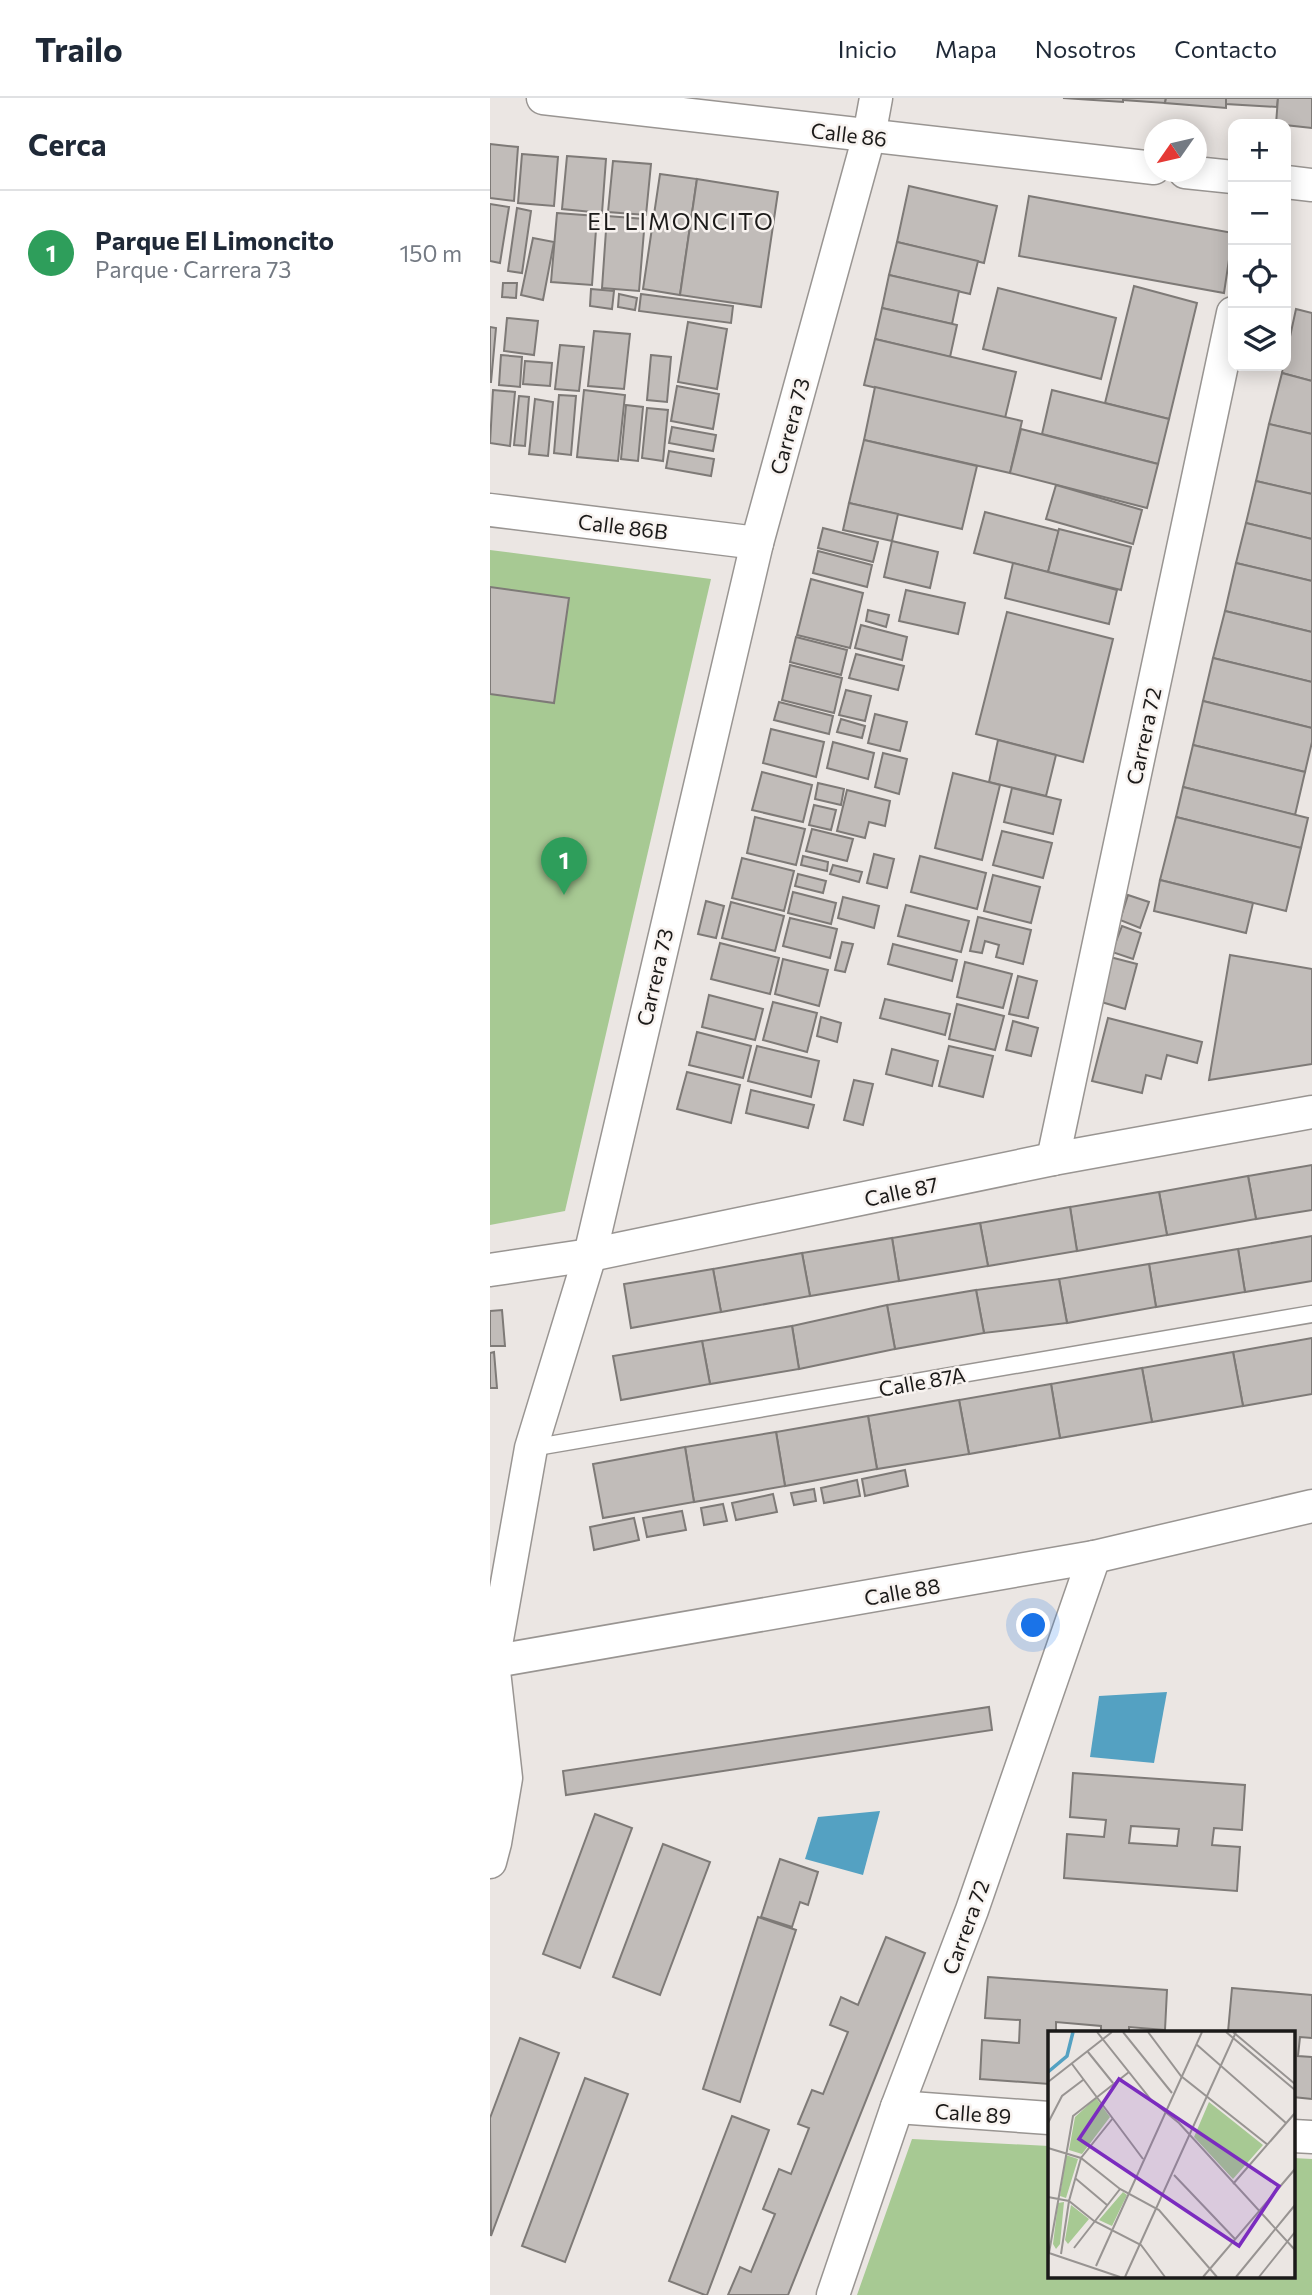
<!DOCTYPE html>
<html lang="es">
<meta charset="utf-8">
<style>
body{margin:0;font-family:Commissioner,sans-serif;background:#f2f2f3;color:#1f2937}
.controls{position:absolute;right:21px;top:21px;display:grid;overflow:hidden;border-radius:14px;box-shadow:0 4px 18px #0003}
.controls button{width:63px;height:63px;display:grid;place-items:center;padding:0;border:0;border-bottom:2px solid #e0e1e3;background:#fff;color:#1f2937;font:35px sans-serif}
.compass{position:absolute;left:654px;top:21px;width:63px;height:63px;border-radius:50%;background:#fff;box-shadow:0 4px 18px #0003;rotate:236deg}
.you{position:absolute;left:544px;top:1528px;width:24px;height:24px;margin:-18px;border:5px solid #fff;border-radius:50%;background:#1a73e8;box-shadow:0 0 0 10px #1a73e833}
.badge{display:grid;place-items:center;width:46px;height:46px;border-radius:50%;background:#2563eb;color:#fff;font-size:23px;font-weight:700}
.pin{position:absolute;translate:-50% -58px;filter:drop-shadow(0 2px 4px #0008)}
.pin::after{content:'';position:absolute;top:37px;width:24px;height:21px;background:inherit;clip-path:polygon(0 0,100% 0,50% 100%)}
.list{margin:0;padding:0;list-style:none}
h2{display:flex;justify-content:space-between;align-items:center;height:91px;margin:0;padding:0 28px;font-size:30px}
h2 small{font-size:23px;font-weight:400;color:#747a83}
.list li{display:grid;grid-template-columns:46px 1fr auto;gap:21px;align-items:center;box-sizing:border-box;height:126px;padding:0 28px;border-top:2px solid #e0e1e3}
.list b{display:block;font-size:26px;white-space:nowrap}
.list p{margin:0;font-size:23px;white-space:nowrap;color:#747a83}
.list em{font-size:23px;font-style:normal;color:#747a83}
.icon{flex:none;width:38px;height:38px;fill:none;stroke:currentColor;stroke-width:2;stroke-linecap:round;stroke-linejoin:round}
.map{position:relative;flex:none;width:822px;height:2197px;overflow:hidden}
header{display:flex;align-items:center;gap:42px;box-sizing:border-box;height:98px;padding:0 35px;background:#fff;border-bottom:2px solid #e0e1e3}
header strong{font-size:33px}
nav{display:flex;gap:38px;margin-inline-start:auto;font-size:24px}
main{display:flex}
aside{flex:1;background:#fff}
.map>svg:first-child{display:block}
.green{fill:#a7c993}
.water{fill:#54a1c2}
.building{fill:#c1bcb9;stroke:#7e7a77;stroke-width:2;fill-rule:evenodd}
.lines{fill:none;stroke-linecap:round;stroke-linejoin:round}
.service-casing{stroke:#999592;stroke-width:19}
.minor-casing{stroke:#999592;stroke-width:35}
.service{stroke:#fff;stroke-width:16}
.minor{stroke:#fff;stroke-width:32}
.labels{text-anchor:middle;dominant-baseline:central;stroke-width:5;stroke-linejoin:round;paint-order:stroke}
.street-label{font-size:21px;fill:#1b1a19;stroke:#f8f3f0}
.neighbourhood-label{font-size:23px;letter-spacing:2px;fill:#1b1a19;stroke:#f8f3f0}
.inset-river{fill:none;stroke:#54a1c2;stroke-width:3.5}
.inset-road{fill:none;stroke:#989492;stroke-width:2}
.view{fill:#7b2cbf;fill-opacity:0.15;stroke:#7b2cbf;stroke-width:3.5}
.inset-edge{fill:none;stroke:#1b1a19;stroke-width:3.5}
</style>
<header>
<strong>Trailo</strong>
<nav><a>Inicio</a><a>Mapa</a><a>Nosotros</a><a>Contacto</a></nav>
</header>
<main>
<aside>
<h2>Cerca<small></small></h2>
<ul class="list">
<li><span class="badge" style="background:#2e9e5b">1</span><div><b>Parque El Limoncito</b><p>Parque · Carrera 73</p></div><em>150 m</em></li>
</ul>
</aside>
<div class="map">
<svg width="822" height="2197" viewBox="0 0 822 2197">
<rect width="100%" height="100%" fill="#ebe6e3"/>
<g class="green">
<path d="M0,452L221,481L75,1113L0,1127Z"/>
<path d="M422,2041L559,2048V2178H803V2060L822,2061V2197H367Z"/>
</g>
<g class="water">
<path d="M677,1594L664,1665L600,1659L609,1598Z"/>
<path d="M390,1713L373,1777L315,1761L328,1719Z"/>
</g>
<g class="building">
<path d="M573,0H633V4Z"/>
<path d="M633,0H676L675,5L633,2Z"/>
<path d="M676,0H736V10L675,5Z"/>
<path d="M736,0H788L787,9L736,6Z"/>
<path d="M788,0H822V30L786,26Z"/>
<path d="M0,46L28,49L24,103L0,100Z"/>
<path d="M32,56L68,59L64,108L28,105Z"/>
<path d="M77,58L116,61L112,115L72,111Z"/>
<path d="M123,63L161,66L156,117L118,114Z"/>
<path d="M170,76L207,81L190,197L153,191Z"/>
<path d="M207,81L288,94L271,209L190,197Z"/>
<path d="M419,88L507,108L494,165L407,144Z"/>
<path d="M539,98L743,135L734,195L529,158Z"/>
<path d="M0,106L19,109L10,165L0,163Z"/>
<path d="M27,110L41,113L32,175L18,173Z"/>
<path d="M67,115L107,118L102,187L61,184Z"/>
<path d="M117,118L155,121L149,193L112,190Z"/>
<path d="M43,140L64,144L53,202L31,197Z"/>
<path d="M407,144L488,163L480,196L399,177Z"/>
<path d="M399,177L469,193L462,226L392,210Z"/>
<path d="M13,185H27L26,200L12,199Z"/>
<path d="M644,188L707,205L679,321L615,305Z"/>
<path d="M508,190L626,220L611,281L493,251Z"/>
<path d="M101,191L124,193L122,211L100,208Z"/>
<path d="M129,196L147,200L145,212L128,209Z"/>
<path d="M151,196L243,208L241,225L149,213Z"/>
<path d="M392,210L467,227L460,259L385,241Z"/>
<path d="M806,211L822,215V283L792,275L793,268H796V257Z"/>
<path d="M17,220L48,223L44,257L14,253Z"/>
<path d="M198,224L237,231L227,291L188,284Z"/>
<path d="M0,229L6,230L1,284H0Z"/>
<path d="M104,233L140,236L134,291L98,288Z"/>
<path d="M385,241L526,274L515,320L374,287Z"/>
<path d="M70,247L94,249L89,293L65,291Z"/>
<path d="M11,257L32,259L30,289L9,287Z"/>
<path d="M161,257L181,259L177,304L157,302Z"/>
<path d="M35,263L62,265L60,288L33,286Z"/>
<path d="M792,275L822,283V336L779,326Z"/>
<path d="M187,288L229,296L223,331L181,323Z"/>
<path d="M385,289L532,323L520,375L374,342Z"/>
<path d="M3,292L25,294L20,348L0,345Z"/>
<path d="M94,292L135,297L128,363L87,359Z"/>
<path d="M562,292L679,321L668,366L552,336Z"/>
<path d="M69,297L86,298L81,357L64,355Z"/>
<path d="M29,298L39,299L35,348L24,347Z"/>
<path d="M45,301L63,304L58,358L39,356Z"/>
<path d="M136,307L153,309L148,363L131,361Z"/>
<path d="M157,310L178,312L173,363L152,360Z"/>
<path d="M779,326L822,336V396L766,383Z"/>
<path d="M182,329L226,337L223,353L179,345Z"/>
<path d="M531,331L668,366L657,410L520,375Z"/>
<path d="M374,342L487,368L472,431L359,405Z"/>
<path d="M179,353L224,361L221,378L176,370Z"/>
<path d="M766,383L822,396V441L756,425Z"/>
<path d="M566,387L652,412L643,446L556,421Z"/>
<path d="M359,405L408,416L402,443L353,432Z"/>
<path d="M495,414L569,433L558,474L484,455Z"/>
<path d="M756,425L822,441V483L746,465Z"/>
<path d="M333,430L388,444L383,464L328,450Z"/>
<path d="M569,431L641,449L631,492L558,474Z"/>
<path d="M402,443L448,454L440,490L394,479Z"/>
<path d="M328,453L382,467L377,489L323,475Z"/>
<path d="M523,465L627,492L619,526L515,500Z"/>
<path d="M746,465L822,483V534L735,513Z"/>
<path d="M321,481L373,495L360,550L307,537Z"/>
<path d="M0,489L79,500L64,605L0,596Z"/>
<path d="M416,492L475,505L468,536L409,523Z"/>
<path d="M378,512L399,517L396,529L376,523Z"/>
<path d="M735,513L822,534V584L723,560Z"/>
<path d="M517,514L623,541L593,664L486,636Z"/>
<path d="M371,527L417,539L412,562L365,550Z"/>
<path d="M306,539L357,552L351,577L300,564Z"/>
<path d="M366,556L414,568L408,592L359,580Z"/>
<path d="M723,560L822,584V630L713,603Z"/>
<path d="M300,567L352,580L344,615L292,602Z"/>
<path d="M356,592L381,598L375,623L349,617Z"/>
<path d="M713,603L822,630V644L815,674L703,647Z"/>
<path d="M289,604L343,618L339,636L284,622Z"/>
<path d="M385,616L417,624L410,653L378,645Z"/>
<path d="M351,621L375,628L372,640L347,634Z"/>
<path d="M281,631L334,644L326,679L273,665Z"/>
<path d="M508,642L566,657L556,698L499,684Z"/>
<path d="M343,644L384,655L378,681L337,670Z"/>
<path d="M703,647L815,674L805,717L693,689Z"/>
<path d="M393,655L417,661L409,696L385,689Z"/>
<path d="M272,674L322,687L313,724L262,712Z"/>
<path d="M463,675L510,687L492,762L445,750Z"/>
<path d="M328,685L354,691L351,707L325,701Z"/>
<path d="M693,689L818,720L811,750L686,719Z"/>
<path d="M522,690L571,702L563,736L514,724Z"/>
<path d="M357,692L400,703L395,728L379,724L375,740L347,733Z"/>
<path d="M324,707L346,712L341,732L319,727Z"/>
<path d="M265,719L315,731L306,767L257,755Z"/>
<path d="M686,719L811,750L796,813L670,782Z"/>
<path d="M322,731L363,741L357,763L316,753Z"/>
<path d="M512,733L562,745L553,780L503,767Z"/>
<path d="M384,756L404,761L397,790L377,785Z"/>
<path d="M313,758L338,764L337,773L311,767Z"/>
<path d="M430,758L496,775L487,811L421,794Z"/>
<path d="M252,760L304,773L294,813L242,800Z"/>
<path d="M343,767L372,774L369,784L340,776Z"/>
<path d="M308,776L336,783L333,795L305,788Z"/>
<path d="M503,777L550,789L541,825L494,813Z"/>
<path d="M670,782L763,805L756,835L664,813Z"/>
<path d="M303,794L346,805L341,826L298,815Z"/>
<path d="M638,797L659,804L650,830L630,822Z"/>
<path d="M353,799L389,808L384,830L348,820Z"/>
<path d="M216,803L234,808L226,840L208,836Z"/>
<path d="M241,804L294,818L285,853L232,840Z"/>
<path d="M416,807L479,823L471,854L408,838Z"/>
<path d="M488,819L541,832L533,866L506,859L509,847L495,843L492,855L480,853Z"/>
<path d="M300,820L347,831L340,860L293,848Z"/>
<path d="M632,828L651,835L643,861L622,854Z"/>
<path d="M352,844L363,846L355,874L345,872Z"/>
<path d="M230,845L289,860L280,896L221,881Z"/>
<path d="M403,846L467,862L462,883L398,866Z"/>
<path d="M740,857L822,871V966L719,982Z"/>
<path d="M620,859L647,866L635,911L608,903Z"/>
<path d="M293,861L338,872L329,908L285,896Z"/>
<path d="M475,864L522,876L513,910L467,899Z"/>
<path d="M528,878L547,883L538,920L519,916Z"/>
<path d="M219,897L273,911L265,942L212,929Z"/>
<path d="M395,901L460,916L455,937L390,920Z"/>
<path d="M283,904L327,915L317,954L273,942Z"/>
<path d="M467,906L514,918L505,952L459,941Z"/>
<path d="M331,919L351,925L347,944L327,938Z"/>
<path d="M618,920L712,944L707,965L677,957L671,981L656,977L652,995L602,983Z"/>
<path d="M523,923L548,930L541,958L516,952Z"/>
<path d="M207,934L261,948L253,980L199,967Z"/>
<path d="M267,948L329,963L321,999L258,983Z"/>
<path d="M459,948L503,958L493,999L449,988Z"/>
<path d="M402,951L448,963L442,988L396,976Z"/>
<path d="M197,974L250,987L241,1025L187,1011Z"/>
<path d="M364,982L383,986L373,1027L354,1022Z"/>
<path d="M261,992L324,1007L318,1030L256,1015Z"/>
<path d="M822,1067V1112L766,1121L758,1078Z"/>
<path d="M758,1078L766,1121L677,1137L669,1094Z"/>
<path d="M669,1094L677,1137L587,1153L580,1109Z"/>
<path d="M580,1109L587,1153L498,1168L490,1125Z"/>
<path d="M490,1125L498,1168L409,1183L402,1140Z"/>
<path d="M822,1138V1183L755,1194L748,1151Z"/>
<path d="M402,1140L409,1183L320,1198L312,1155Z"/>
<path d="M748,1151L755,1194L666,1209L659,1166Z"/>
<path d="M312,1155L320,1198L231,1214L223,1171Z"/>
<path d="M659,1166L666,1209L577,1225L569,1181Z"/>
<path d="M223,1171L231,1214L141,1230L134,1186Z"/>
<path d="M569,1181L577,1225L494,1235L486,1192Z"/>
<path d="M486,1192L494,1235L405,1251L397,1207Z"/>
<path d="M397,1207L405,1251L309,1271L302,1228Z"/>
<path d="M12,1212L15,1248H0V1213Z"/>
<path d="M302,1228L309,1271L220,1286L212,1243Z"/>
<path d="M822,1240V1296L753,1308L743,1254Z"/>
<path d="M212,1243L220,1286L131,1302L123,1258Z"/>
<path d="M4,1254L7,1290H0V1255Z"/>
<path d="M743,1254L753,1308L662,1324L652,1270Z"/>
<path d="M652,1270L662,1324L570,1340L561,1286Z"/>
<path d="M561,1286L570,1340L479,1356L469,1302Z"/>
<path d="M469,1302L479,1356L387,1371L378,1318Z"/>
<path d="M378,1318L387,1371L295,1388L286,1334Z"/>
<path d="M286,1334L295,1388L204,1404L195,1349Z"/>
<path d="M195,1349L204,1404L113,1420L103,1366Z"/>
<path d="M415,1372L418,1388L375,1398L372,1381Z"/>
<path d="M367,1382L370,1398L334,1405L331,1390Z"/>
<path d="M324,1391L326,1403L304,1407L301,1395Z"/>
<path d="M283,1396L287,1414L246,1422L242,1405Z"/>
<path d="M233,1406L237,1423L214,1427L211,1410Z"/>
<path d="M192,1413L196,1432L157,1439L153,1420Z"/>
<path d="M144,1420L149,1442L104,1452L100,1429Z"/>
<path d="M499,1609L502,1632L76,1697L73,1673Z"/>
<path d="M583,1675L755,1687L752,1732L724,1730L722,1747L750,1749L747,1793L574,1780L577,1736L614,1739L616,1722L580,1719ZM641,1728L689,1731L687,1748L639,1745Z"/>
<path d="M105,1716L142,1730L90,1870L53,1856Z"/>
<path d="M173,1746L220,1764L170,1897L123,1879Z"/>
<path d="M290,1761L328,1774L318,1807L310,1804L302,1829L271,1819Z"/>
<path d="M268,1819L306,1832L250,2004L213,1991Z"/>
<path d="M396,1839L435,1855L298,2197H238L250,2169L261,2174L285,2116L273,2111L289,2071L301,2076L319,2030L308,2026L322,1992L333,1996L358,1934L340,1927L351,1899L368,1907Z"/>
<path d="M498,1879L677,1892L675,1932L639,1929V1934H611V1928L566,1924V1934H559V1986L490,1981L492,1942L529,1945L530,1922L495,1920Z"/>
<path d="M742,1890L822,1897V1940L810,1939L808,1958L822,1959V2001L803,1999V1934H738Z"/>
<path d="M30,1940L69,1955L1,2138L0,2020Z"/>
<path d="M95,1980L138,1996L75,2164L32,2148Z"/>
<path d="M242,2018L279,2032L217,2197H215L179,2183Z"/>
</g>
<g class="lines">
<g class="service-casing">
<path id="service" d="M41,1350L822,1216"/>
</g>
<g class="minor-casing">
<g id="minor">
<path d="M53,0L664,70"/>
<path d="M695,74L743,79"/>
<path d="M796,84L822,87"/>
<path d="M0,412L267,445"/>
<path d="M563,1061L743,215"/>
<path d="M0,1172L100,1157L563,1061L822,1014"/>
<path d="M0,1564L604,1459L822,1408"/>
<path d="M0,1764L5,1745L16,1680L3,1564L41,1350L100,1157L267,445L379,38L386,0"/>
<path d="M407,2009L559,2020"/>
<path d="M803,2038L822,2039"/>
<path d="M343,2197L407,2009L482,1812L604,1459"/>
</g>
</g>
<use href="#service" class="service"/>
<use href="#minor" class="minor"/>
</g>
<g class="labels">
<g class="street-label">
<text transform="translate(359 36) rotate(7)">Calle 86</text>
<text transform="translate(299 328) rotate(-75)">Carrera 73</text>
<text transform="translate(133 428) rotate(7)">Calle 86B</text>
<text transform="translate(653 638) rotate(-78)">Carrera 72</text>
<text transform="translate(164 879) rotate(-77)">Carrera 73</text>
<text transform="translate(411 1093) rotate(-12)">Calle 87</text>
<text transform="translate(432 1283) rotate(-10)">Calle 87A</text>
<text transform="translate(412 1493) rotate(-10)">Calle 88</text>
<text transform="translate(475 1829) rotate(-70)">Carrera 72</text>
<text transform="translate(483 2015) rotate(4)">Calle 89</text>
</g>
<g class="neighbourhood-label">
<text x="191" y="123">EL LIMONCITO</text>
</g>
</g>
<g transform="translate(558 1933)">
<rect width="247" height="247" fill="#ebe6e3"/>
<path d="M48,67L62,86L34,123L21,119L27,86ZM161,71L215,114L185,148L146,106ZM18,124L30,128L18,167L12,165ZM75,161L79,164L64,195L51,189ZM16,171L12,213L8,218L5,213L10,172ZM23,174L41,188L20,213L17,209Z" fill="#a7c993"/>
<path class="inset-river" d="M0,41L19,25L25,1"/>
<path class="inset-road" d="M49,1L104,70L131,92L247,219M75,1L124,62M100,1L133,45L220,114M178,1L247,59M185,1L247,53M148,13L238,92M40,21L65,52M24,33L95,128M0,51L64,1M0,92L14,65L35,49M0,117L33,127L72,158L111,179L169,246M126,144L187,208M27,147L59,174M185,153L247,82M0,166L21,170L46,190L93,214L117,246M26,217L72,158M1,222L25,85L81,41M1,222L72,246M13,223L21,170L33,127L65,87M48,235L154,1M77,246L188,1M155,246L247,138M188,246L247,174M211,246L247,201"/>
<path class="view" d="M71,48L231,155L191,215L31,108Z"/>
<rect width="247" height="247" class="inset-edge"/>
</g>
</svg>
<div class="controls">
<button>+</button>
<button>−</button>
<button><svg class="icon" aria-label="locate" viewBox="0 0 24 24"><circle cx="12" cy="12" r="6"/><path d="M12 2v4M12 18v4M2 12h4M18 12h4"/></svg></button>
<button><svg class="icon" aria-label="layers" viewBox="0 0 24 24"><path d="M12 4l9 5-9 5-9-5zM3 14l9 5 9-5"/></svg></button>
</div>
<svg class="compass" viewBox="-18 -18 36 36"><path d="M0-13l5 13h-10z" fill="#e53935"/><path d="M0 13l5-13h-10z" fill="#747a83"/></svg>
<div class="you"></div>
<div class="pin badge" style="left:74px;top:797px;background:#2e9e5b">1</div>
</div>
</main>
